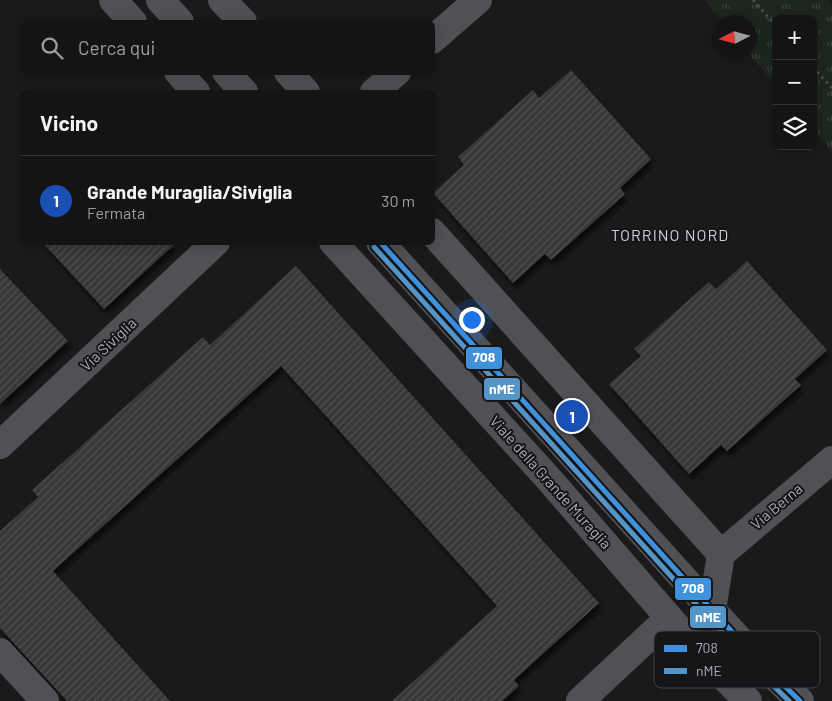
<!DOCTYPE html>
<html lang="it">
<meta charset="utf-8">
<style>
body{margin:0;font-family:Barlow,sans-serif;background:#212122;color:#f1f3f6}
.controls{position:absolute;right:15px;top:15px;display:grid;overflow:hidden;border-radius:8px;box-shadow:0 2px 12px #0003}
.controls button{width:45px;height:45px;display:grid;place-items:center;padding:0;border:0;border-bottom:1px solid #333334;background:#141414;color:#f1f3f6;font:25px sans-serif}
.compass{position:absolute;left:712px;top:15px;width:45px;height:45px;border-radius:50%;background:#141414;box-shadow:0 2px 12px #0003;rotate:264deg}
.you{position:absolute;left:471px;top:319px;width:18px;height:18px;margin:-12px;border:4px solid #fff;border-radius:50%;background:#1a73e8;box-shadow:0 0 0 8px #1a73e833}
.badge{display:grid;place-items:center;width:32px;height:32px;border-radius:50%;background:#787a84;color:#fff;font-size:16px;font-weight:700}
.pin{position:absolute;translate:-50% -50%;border:2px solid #fff;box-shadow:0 1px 5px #0006}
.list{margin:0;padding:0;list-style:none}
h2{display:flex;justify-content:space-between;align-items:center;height:65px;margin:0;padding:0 20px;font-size:21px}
h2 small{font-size:16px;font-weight:400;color:#9d9ea0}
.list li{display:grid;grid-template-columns:32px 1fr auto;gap:15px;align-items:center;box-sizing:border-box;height:90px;padding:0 20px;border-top:1px solid #333334}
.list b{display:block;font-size:19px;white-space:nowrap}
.list p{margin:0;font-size:16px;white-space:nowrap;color:#9d9ea0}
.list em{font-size:16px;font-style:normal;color:#9d9ea0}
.icon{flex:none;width:28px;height:28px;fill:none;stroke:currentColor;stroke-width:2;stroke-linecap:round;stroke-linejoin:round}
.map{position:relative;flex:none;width:832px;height:701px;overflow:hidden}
.search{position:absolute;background:#141414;box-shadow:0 2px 12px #0003;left:20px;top:20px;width:415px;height:55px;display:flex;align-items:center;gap:12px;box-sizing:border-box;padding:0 18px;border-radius:8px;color:#9d9ea0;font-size:19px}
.panel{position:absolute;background:#141414;box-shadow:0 2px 12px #0003;left:20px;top:90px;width:415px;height:155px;border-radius:8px}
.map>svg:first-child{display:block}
.grass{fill:url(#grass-tufts)}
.building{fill:url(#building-hatch);filter:url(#shadow)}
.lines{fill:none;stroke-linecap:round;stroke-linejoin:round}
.path{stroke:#4b4b50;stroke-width:3;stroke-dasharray:2.5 4;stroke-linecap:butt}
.minor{stroke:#505055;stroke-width:28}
.bus-1-casing{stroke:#151417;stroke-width:9}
.bus-2-casing{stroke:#151417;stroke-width:9}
.bus-1{stroke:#4091dc;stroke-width:5}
.bus-2{stroke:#5395c7;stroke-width:5}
.labels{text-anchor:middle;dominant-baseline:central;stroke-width:4;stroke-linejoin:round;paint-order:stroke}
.street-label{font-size:15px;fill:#abaebc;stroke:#151417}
.neighbourhood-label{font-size:16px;letter-spacing:1px;fill:#cdced8;stroke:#151417}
.key{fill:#151417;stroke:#424249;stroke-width:1}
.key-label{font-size:14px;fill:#abaebc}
.line-badge{stroke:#151417;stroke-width:2}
.badge-label{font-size:14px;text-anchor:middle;font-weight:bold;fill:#fff}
</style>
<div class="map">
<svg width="832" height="701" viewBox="0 0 832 701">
<defs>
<pattern id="grass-tufts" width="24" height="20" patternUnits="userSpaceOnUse" patternTransform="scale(1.25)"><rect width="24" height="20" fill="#1e2620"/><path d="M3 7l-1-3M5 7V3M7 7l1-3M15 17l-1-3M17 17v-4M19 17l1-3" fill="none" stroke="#3c433e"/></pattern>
<pattern id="building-hatch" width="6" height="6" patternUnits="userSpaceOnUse" patternTransform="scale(1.25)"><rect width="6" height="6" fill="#373739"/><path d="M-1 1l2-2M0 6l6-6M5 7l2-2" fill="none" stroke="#515154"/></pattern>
<filter id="shadow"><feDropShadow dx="3" dy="5.5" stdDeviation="2.5" flood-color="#0009"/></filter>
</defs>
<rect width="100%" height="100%" fill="#1a1a1b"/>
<path class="grass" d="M704,0H828L832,6V152L813,130V19H776V85L748,53L750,52V22H723Z"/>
<g class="building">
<path d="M571,70L651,159L620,188L625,194L551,260L545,254L513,283L433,193L464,165L458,157L533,90L539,98Z"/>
<path d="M42,242H177L104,309Z"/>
<path d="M747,261L827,350L795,379L801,385L727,451L721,445L689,474L609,384L641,356L634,349L709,282L716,289Z"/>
<path d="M296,266L599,603L514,680L519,686L502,701H392L497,606L281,366L53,571L170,701H67L0,628V531L38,497L32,490L203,337L210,345Z"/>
<path d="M0,269L68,341L0,404Z"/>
</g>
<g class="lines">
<g class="path">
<path d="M753,0L776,26"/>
<path d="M813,67L832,88"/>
</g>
<g class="minor">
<path d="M113,0L133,22"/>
<path d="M160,0L180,22"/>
<path d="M222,0L243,22"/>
<path d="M432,40L478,0"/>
<path d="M178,72L196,92"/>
<path d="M226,72L244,92"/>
<path d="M288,72L306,92"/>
<path d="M374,92L397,72"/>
<path d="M432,232L721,554L712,610"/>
<path d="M333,242L547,477L697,650L748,701"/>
<path d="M380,242L712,610L756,658L800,701"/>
<path d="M0,445L216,242"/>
<path d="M721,554L832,460"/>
<path d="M0,652L45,701"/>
<path d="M580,701L669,618"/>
</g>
<g class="bus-1-casing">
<path id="bus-1" d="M380,242L712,610L756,658L800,701"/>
</g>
<g class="bus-2-casing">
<path id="bus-2" d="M374,247L706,615L750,663L789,701"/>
</g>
<use href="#bus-1" class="bus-1"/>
<use href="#bus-2" class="bus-2"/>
</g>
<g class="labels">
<g class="street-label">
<text transform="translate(108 344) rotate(-43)">Via Siviglia</text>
<text transform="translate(551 482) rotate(48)">Viale della Grande Muraglia</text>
<text transform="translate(776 506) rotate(-40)">Via Berna</text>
</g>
<g class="neighbourhood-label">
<text x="670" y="234">TORRINO NORD</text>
</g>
</g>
<rect x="654" y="631" width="166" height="57" rx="8" class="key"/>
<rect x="664" y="645" width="23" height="7" fill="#4091dc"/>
<rect x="664" y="668" width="23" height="6" fill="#5395c7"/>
<g class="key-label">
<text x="696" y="653">708</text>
<text x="696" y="676">nME</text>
</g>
<g class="line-badge">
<rect x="465" y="346" width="38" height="24" rx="5" fill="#4091dc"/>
<rect x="483" y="377" width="38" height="24" rx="5" fill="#5395c7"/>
<rect x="674" y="577" width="38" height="24" rx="5" fill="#4091dc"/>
<rect x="689" y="605" width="38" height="24" rx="5" fill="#5395c7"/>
</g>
<g class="badge-label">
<text x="484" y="362">708</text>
<text x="502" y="394">nME</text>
<text x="693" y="593">708</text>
<text x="708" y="622">nME</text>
</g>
</svg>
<div class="controls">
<button>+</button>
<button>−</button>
<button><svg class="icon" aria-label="layers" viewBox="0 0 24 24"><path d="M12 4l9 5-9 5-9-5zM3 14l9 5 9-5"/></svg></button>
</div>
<svg class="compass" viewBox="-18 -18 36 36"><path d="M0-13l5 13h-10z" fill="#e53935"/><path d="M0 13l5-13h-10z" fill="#9d9ea0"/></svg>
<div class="you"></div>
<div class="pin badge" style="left:572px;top:416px;background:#1a4fb4">1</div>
<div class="search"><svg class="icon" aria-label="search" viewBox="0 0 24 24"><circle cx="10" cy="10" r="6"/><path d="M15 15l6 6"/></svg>Cerca qui</div>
<section class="panel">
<h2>Vicino<small></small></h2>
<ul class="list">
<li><span class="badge" style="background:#1a4fb4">1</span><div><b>Grande Muraglia/Siviglia</b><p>Fermata</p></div><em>30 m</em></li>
</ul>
</section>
</div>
